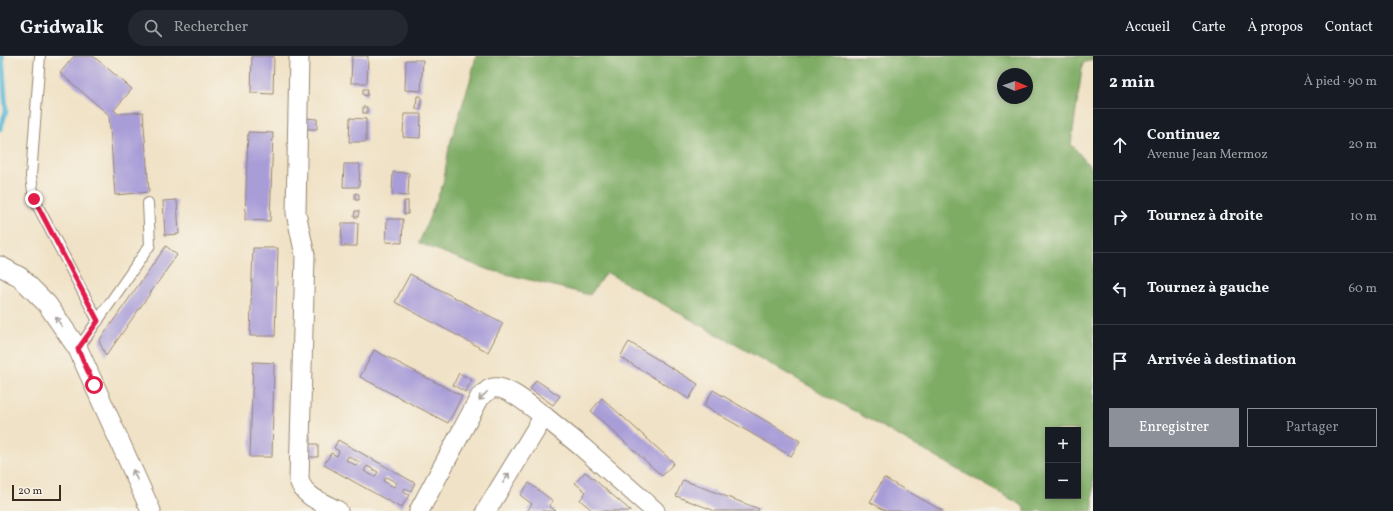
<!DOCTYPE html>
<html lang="fr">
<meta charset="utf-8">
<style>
body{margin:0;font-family:Vollkorn,serif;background:#242831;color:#f1f3f6}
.controls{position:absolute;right:12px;bottom:12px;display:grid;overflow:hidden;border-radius:0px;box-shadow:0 2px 6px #0003}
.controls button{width:36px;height:36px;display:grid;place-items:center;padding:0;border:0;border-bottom:1px solid #363941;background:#171b24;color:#f1f3f6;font:20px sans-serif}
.compass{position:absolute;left:997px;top:12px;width:36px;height:36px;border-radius:50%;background:#171b24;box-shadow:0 2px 6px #0003;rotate:92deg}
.scale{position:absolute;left:12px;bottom:10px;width:49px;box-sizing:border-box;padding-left:4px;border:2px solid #3b2a1e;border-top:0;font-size:11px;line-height:14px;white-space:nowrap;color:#3b2a1e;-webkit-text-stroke:3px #f7f3e8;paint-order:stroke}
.stop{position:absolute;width:12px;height:12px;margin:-9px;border:3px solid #e11d48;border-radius:50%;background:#fff}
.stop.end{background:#e11d48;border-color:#fff;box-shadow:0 1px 4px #0008}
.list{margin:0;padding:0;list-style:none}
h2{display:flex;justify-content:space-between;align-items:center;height:52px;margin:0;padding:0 16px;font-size:17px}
h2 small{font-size:13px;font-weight:400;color:#9ea1a6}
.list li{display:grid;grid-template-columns:26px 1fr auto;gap:12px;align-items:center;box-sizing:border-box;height:72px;padding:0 16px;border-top:1px solid #363941}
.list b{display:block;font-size:15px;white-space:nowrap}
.list p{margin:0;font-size:13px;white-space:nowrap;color:#9ea1a6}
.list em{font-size:13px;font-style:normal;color:#9ea1a6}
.actions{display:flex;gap:8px;padding:12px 16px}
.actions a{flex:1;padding:9px 0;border:1px solid #8c9099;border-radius:0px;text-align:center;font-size:14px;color:#8c9099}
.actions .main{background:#8c9099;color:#fff}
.icon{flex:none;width:22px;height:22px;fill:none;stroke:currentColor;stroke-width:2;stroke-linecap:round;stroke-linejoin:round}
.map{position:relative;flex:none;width:1093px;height:455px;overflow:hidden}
header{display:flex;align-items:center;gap:24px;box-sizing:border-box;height:56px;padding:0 20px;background:#171b24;border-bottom:1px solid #363941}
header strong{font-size:19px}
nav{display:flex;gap:22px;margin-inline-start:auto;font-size:14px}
.search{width:280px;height:36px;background:#242831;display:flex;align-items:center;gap:10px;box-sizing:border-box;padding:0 14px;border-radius:22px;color:#9ea1a6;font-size:15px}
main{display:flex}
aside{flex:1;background:#171b24}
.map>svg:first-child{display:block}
.forest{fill:#7eac65;stroke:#5c6b42;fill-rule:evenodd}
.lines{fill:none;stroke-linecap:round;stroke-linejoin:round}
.stream{stroke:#58b7d6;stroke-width:5}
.building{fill:#a99dd8;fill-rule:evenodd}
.lane-casing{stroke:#968672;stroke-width:12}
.street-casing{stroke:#968672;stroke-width:21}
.lane{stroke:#fff;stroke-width:10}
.street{stroke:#fff;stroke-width:19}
.oneway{stroke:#a79f9a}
.route{stroke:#e11d48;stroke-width:5}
</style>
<header>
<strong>Gridwalk</strong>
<div class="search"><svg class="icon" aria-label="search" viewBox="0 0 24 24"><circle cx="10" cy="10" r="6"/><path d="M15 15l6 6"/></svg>Rechercher</div>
<nav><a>Accueil</a><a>Carte</a><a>À propos</a><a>Contact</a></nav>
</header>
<main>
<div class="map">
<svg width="1093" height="455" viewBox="0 0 1093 455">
<rect width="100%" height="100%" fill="#f7f3e8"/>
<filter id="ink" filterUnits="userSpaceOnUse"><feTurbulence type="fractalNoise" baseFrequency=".025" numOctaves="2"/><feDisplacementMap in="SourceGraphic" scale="8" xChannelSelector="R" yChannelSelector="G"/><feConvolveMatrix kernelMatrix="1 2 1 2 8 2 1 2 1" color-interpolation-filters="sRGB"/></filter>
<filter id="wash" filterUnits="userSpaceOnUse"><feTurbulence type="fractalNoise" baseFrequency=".012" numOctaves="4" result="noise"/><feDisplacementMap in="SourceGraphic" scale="16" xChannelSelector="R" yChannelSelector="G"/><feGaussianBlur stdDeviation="0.9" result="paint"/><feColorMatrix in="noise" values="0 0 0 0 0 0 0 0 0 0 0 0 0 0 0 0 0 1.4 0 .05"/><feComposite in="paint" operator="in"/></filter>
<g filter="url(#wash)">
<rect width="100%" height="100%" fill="#f0e2c6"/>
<path class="forest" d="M476,0H1093V3L1083,7L1071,88L1093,114V455H1025V451L606,216L590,239L486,213L419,187L443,128L449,91L470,25ZM1003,18H1027V42H1003ZM1048,374H1078V440H1048Z"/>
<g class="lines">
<path class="stream" d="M0,73L6,55L2,0"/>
</g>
<g id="blocks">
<g class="building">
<path d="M74,0H93L132,33L114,54L118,58L143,56L149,136L115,139L109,59L60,17Z"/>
<path d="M252,0H274L273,38L251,37Z"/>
<path d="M352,0H368L367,27H351Z"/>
<path d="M406,4H423L421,35L405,34Z"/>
<path d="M363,33H368L367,40L363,39Z"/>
<path d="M417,40H421V53H416Z"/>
<rect x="363" y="51" width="4" height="6"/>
<path d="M404,58H421L420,82L403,81Z"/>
<path d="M305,62L317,63V73H304Z"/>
<path d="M350,62L366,63V86H349Z"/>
<path d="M248,76L273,77L270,165L245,164Z"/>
<path d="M344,108H360L359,131H343Z"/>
<path d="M393,116L409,117L408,140L392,139Z"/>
<path d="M355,137L359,138V144H355Z"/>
<path d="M177,144L179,178L165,179L163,145Z"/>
<rect x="404" y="145" width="4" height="13"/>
<path d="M355,155H359L358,161H354Z"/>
<path d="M387,163H403L402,187L386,186Z"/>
<path d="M342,167H358L357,190H341Z"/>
<path d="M166,190L177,199L106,300L99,285Z"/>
<path d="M253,192H278L275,280H250Z"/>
<path d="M410,218L503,267L488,296L395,246Z"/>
<path d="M629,286L698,328L689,343L620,301Z"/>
<path d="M374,294L462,340L448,367L360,321Z"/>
<path d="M253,306L274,307L272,401H250Z"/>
<path d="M459,317L472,324L465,336L453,329Z"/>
<path d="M536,324L560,340L553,349L530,333Z"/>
<path d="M713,334L800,385L791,400L704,350Z"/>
<path d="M602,342L674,407L662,420L591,355Z"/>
<path d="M338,384L415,427L411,435L405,432L403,436L409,439L401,452L324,409L331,397L337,400L339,395L334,392ZM348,400L359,406L357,410L346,404ZM367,410L378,416L375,421L364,415ZM386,421L397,427L394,431L383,425Z"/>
<path d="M307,388H318V401H306Z"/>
<path d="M585,416L588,418L631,455H593L580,444L586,436L575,427Z"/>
<path d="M884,422L943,455H886L870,446Z"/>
<path d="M683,424L759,453L758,455H715L676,440Z"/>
<path d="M529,427L553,445L549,450L556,455H527L532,448L520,439Z"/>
</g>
</g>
</g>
<g filter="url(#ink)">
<use href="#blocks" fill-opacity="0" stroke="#968672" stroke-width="1"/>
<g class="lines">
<g class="lane-casing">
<g id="lane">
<path d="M40,0L31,120L34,143L98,265"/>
<path d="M78,293L150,189L148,147"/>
</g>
</g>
<g class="street-casing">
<g id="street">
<path d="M299,0L296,157L305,199L299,424C304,441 323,447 338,455"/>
<path d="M0,210L20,221L47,248L78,293L151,455"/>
<path d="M544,360L582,391L655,455"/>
<path d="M419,455L480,341C483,339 487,335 490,333C505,326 532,352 544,360L486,455"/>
</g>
</g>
<use href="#lane" class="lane"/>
<use href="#street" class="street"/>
</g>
<defs><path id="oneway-shaft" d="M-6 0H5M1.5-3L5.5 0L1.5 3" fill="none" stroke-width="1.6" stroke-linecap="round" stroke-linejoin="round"/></defs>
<g class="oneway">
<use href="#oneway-shaft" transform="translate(59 266) rotate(-124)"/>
<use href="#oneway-shaft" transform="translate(483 340) rotate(135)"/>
<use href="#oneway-shaft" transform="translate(135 419) rotate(-114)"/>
<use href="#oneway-shaft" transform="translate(506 422) rotate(-58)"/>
</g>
</g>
<g class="lines" filter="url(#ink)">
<path class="route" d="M34,143L98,265L78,293L94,329"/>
</g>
</svg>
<div class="controls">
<button>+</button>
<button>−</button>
</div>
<svg class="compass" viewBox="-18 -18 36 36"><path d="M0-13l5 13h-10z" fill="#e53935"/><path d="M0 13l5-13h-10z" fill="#9ea1a6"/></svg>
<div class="scale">20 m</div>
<div class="stop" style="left:94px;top:329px"></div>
<div class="stop end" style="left:34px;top:143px"></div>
</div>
<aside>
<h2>2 min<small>À pied · 90 m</small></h2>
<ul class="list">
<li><svg class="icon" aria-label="ahead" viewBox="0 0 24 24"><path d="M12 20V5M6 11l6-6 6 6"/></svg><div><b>Continuez</b><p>Avenue Jean Mermoz</p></div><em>20 m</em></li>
<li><svg class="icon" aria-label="right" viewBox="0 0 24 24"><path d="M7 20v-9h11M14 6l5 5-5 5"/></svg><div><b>Tournez à droite</b></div><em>10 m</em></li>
<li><svg class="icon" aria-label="left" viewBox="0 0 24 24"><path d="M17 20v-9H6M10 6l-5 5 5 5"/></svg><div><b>Tournez à gauche</b></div><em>60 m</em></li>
<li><svg class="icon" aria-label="arrive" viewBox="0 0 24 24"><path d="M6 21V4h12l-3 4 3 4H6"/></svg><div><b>Arrivée à destination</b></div></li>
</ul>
<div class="actions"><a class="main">Enregistrer</a><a>Partager</a></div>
</aside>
</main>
